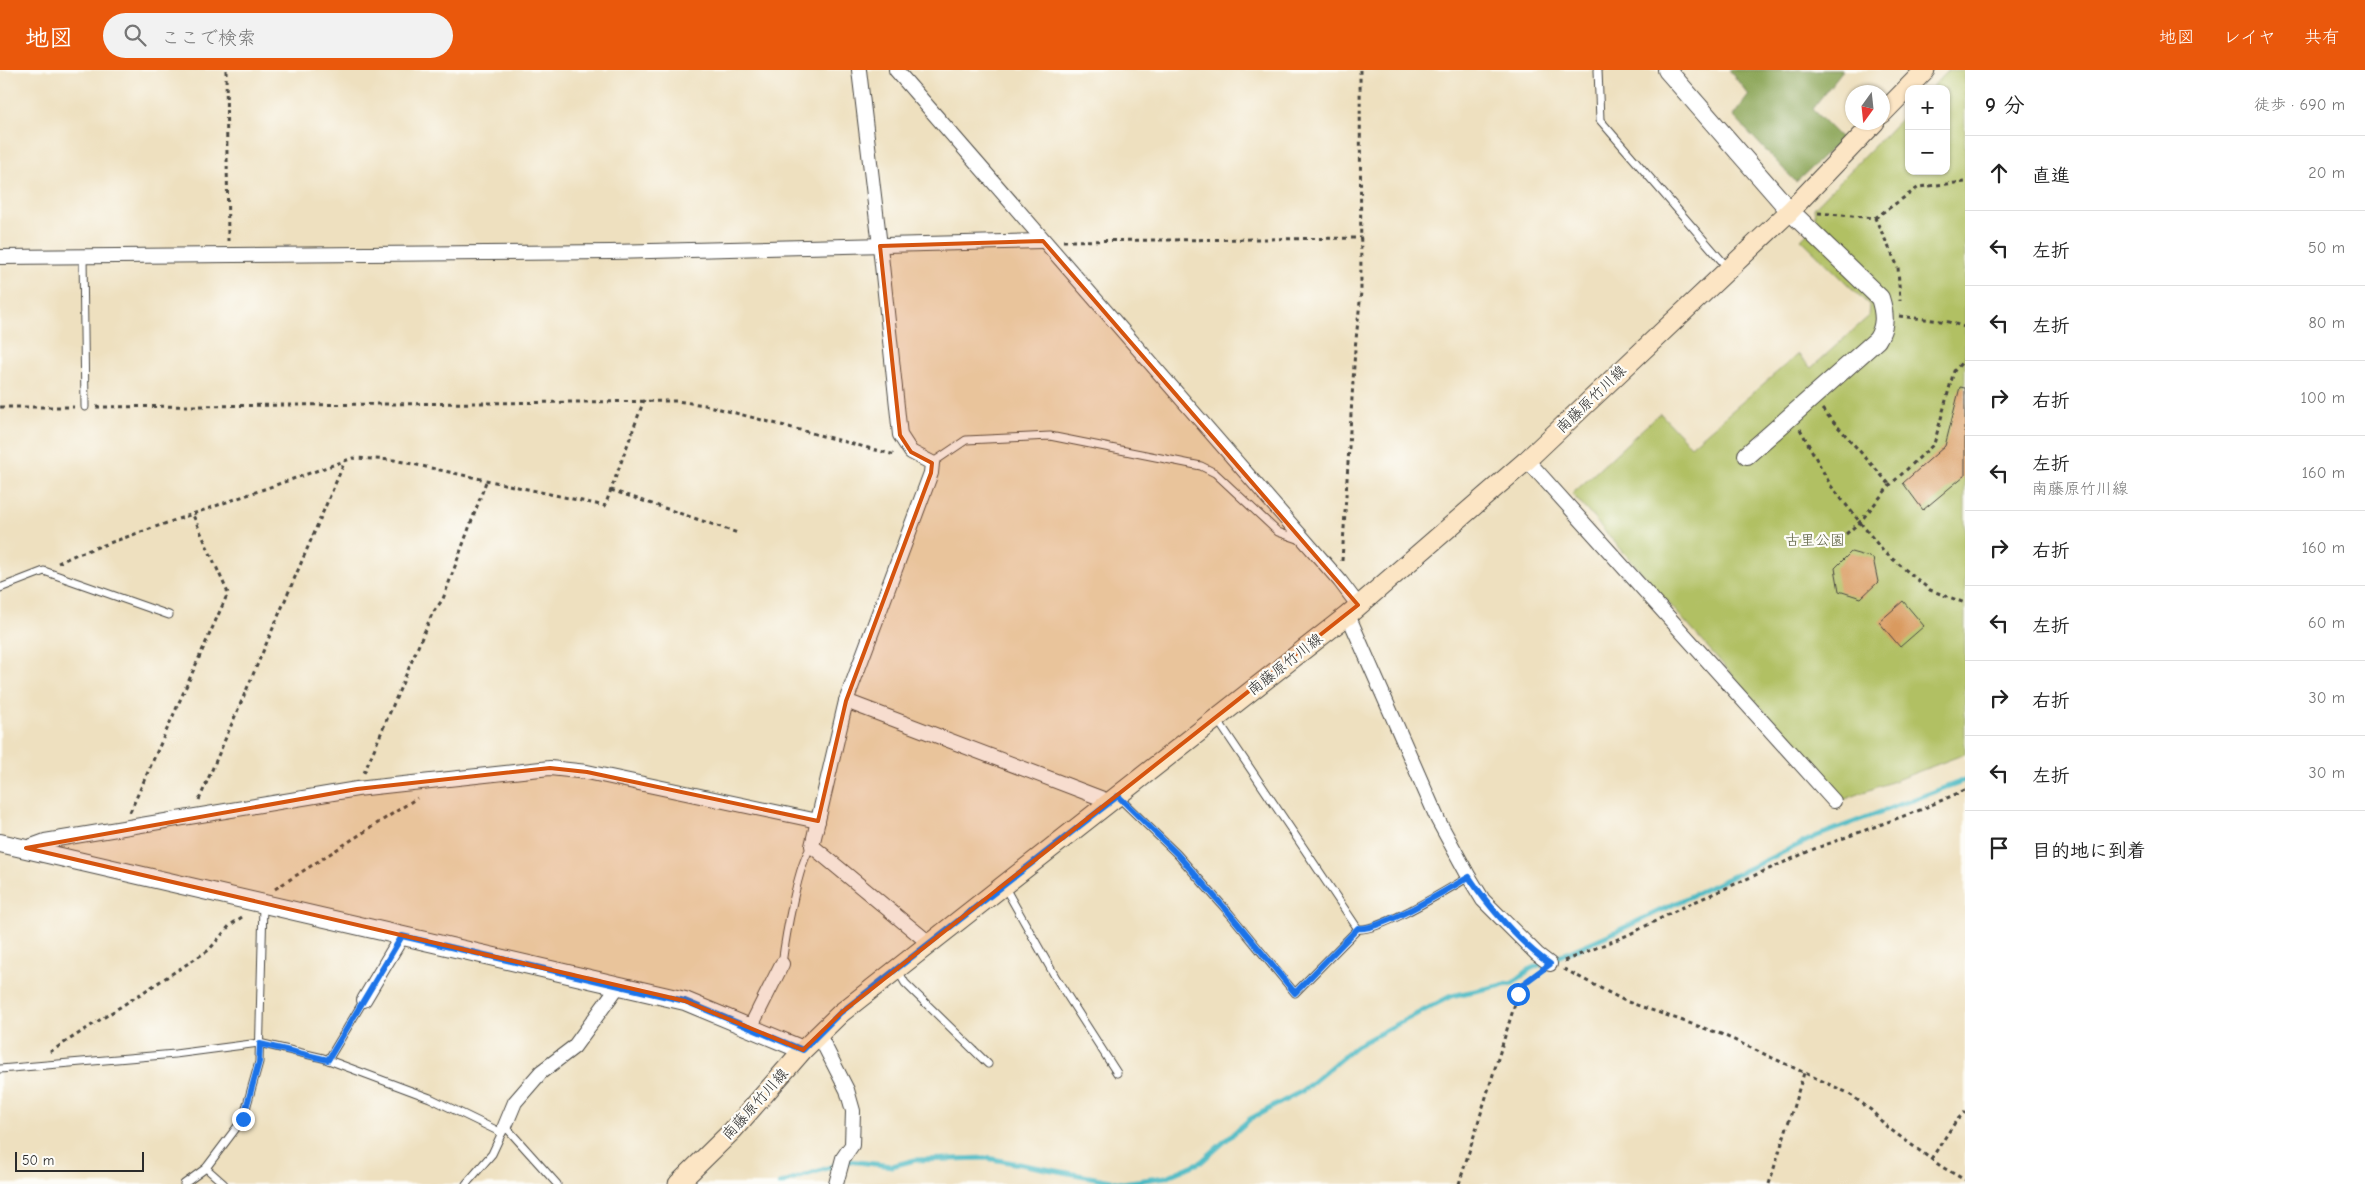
<!DOCTYPE html>
<html lang="ja">
<meta charset="utf-8">
<style>
body{margin:0;font-family:"Comic Neue","Klee One",sans-serif;background:#f2f2f2;color:#222}
.controls{position:absolute;right:15px;top:15px;display:grid;overflow:hidden;border-radius:10px;box-shadow:0 1px 4px #0004}
.controls button{width:45px;height:45px;display:grid;place-items:center;padding:0;border:0;border-bottom:1px solid #e0e0e0;background:#fff;color:#222;font:25px sans-serif}
.compass{position:absolute;left:1845px;top:15px;width:45px;height:45px;border-radius:50%;background:#fff;box-shadow:0 1px 4px #0004;rotate:195deg}
.scale{position:absolute;left:15px;bottom:12px;width:129px;box-sizing:border-box;padding-left:5px;border:2px solid #2b2b2b;border-top:0;font-size:14px;line-height:18px;white-space:nowrap;color:#2b2b2b;-webkit-text-stroke:4px #fdfcf7;paint-order:stroke}
.stop{position:absolute;width:15px;height:15px;margin:-11px;border:4px solid #1a73e8;border-radius:50%;background:#fff}
.stop.end{background:#1a73e8;border-color:#fff;box-shadow:0 1px 5px #0008}
.list{margin:0;padding:0;list-style:none}
h2{display:flex;justify-content:space-between;align-items:center;height:65px;margin:0;padding:0 20px;font-size:21px}
h2 small{font-size:16px;font-weight:400;color:#767676}
.list li{display:grid;grid-template-columns:32px 1fr auto;gap:15px;align-items:center;box-sizing:border-box;height:75px;padding:0 20px;border-top:1px solid #e0e0e0}
.list b{display:block;font-size:19px;white-space:nowrap}
.list p{margin:0;font-size:16px;white-space:nowrap;color:#767676}
.list em{font-size:16px;font-style:normal;color:#767676}
.icon{flex:none;width:28px;height:28px;fill:none;stroke:currentColor;stroke-width:2;stroke-linecap:round;stroke-linejoin:round}
.map{position:relative;flex:none;width:1965px;height:1114px;overflow:hidden}
header{display:flex;align-items:center;gap:30px;box-sizing:border-box;height:70px;padding:0 25px;background:#ea580c;color:#fff}
header strong{font-size:24px}
nav{display:flex;gap:28px;margin-inline-start:auto;font-size:18px}
.search{width:350px;height:45px;background:#f2f2f2;display:flex;align-items:center;gap:12px;box-sizing:border-box;padding:0 18px;border-radius:28px;color:#767676;font-size:19px}
main{display:flex}
aside{flex:1;background:#fff}
.map>svg:first-child{display:block}
.green{fill:#b1c063;stroke:#6e7647}
.forest{fill:#8ca659;stroke:#5c6842}
.lines{fill:none;stroke-linecap:round;stroke-linejoin:round}
.stream{stroke:#4bb9c3;stroke-width:5}
.building{fill:#d99a5e}
.service-casing{stroke:#484641;stroke-width:9}
.minor-casing{stroke:#484641;stroke-width:16}
.tertiary-casing{stroke:#484641;stroke-width:20}
.secondary-casing{stroke:#484641;stroke-width:21}
.path{stroke:#484641;stroke-width:3;stroke-dasharray:4 4;stroke-linecap:butt}
.service{stroke:#fff;stroke-width:7}
.minor{stroke:#fff;stroke-width:14}
.tertiary{stroke:#fff;stroke-width:18}
.secondary{stroke:#fce5c4;stroke-width:19}
.route{stroke:#1a73e8;stroke-width:6}
.marked{fill:#d5540f;fill-opacity:0.2;stroke:#d5540f;stroke-width:4;stroke-linejoin:round}
.labels{text-anchor:middle;dominant-baseline:central;stroke-width:4.5;stroke-linejoin:round;paint-order:stroke}
.street-label{font-size:15px;fill:#2b2b2b;stroke:#fdfcf7}
.park-label{font-size:15px;fill:#5a5f3f;stroke:#fdfcf7}
</style>
<header>
<strong>地図</strong>
<div class="search"><svg class="icon" aria-label="search" viewBox="0 0 24 24"><circle cx="10" cy="10" r="6"/><path d="M15 15l6 6"/></svg>ここで検索</div>
<nav><a>地図</a><a>レイヤ</a><a>共有</a></nav>
</header>
<main>
<div class="map">
<svg width="1965" height="1114" viewBox="0 0 1965 1114">
<rect width="100%" height="100%" fill="#fdfcf7"/>
<filter id="ink" filterUnits="userSpaceOnUse"><feTurbulence type="fractalNoise" baseFrequency=".02" numOctaves="2"/><feDisplacementMap in="SourceGraphic" scale="10" xChannelSelector="R" yChannelSelector="G"/><feConvolveMatrix kernelMatrix="1 2 1 2 8 2 1 2 1" color-interpolation-filters="sRGB"/></filter>
<filter id="wash" filterUnits="userSpaceOnUse"><feTurbulence type="fractalNoise" baseFrequency=".0096" numOctaves="4" result="noise"/><feDisplacementMap in="SourceGraphic" scale="20" xChannelSelector="R" yChannelSelector="G"/><feGaussianBlur stdDeviation="1.12" result="paint"/><feColorMatrix in="noise" values="0 0 0 0 0 0 0 0 0 0 0 0 0 0 0 0 0 1.4 0 .05"/><feComposite in="paint" operator="in"/></filter>
<g filter="url(#wash)">
<rect width="100%" height="100%" fill="#eee0bf"/>
<path class="green" d="M1948,0H1965V684L1843,730L1572,424L1660,343L1691,376L1798,284L1811,298L1868,247L1869,235L1801,169L1816,154L1814,138L1909,40V101H1946V19H1930Z"/>
<path class="forest" d="M1729,0H1843L1812,39L1842,69L1796,112L1733,46L1749,25Z"/>
<g class="lines">
<g class="stream">
<path d="M849,1091L892,1096L915,1090L987,1088L1122,1113L1166,1107L1201,1092L1250,1049L1302,1021L1356,976L1451,926L1513,913L1530,899L1615,862L1817,766L1965,710"/>
<path d="M780,1114L836,1095"/>
</g>
</g>
<g id="blocks">
<g class="building">
<path d="M1960,317L1965,318V405L1923,440L1903,413L1945,376Z"/>
<path d="M1851,482L1873,488L1878,512L1861,528L1839,521L1835,498Z"/>
<path d="M1903,531L1924,556L1900,577L1879,552Z"/>
</g>
</g>
</g>
<g filter="url(#ink)">
<use href="#blocks" fill-opacity="0" stroke="#484641" stroke-width="1"/>
<g class="lines">
<g class="service-casing">
<g id="service">
<path d="M1598,0L1600,50L1728,198"/>
<path d="M83,186L85,337"/>
<path d="M932,393L966,370L1050,366L1201,396L1215,403L1278,462L1301,470"/>
<path d="M0,518L44,501L169,545"/>
<path d="M1217,649L1358,859C1379,862 1448,819 1469,807"/>
<path d="M1118,727L1177,784L1230,844L1295,923L1358,859"/>
<path d="M1004,816L1056,908L1117,1003"/>
<path d="M782,894C785,871 798,791 812,776"/>
<path d="M897,899L905,913L988,994"/>
<path d="M328,990L364,930"/>
<path d="M0,999L175,984L259,973L323,988L430,1028L502,1063"/>
<path d="M206,1098L224,1114"/>
<path d="M184,1114L206,1098L243,1049L259,992L263,834"/>
<path d="M466,1114L492,1084L505,1056L557,1114"/>
</g>
</g>
<g class="minor-casing">
<g id="minor">
<path d="M859,0L880,176L900,365L911,382L932,393L931,403L846,631L812,776L929,873"/>
<path d="M896,0L1340,511L1358,535"/>
<path d="M0,187L611,182L1043,171"/>
<path d="M1527,390L1834,731"/>
<path d="M1348,545L1438,750L1469,807L1483,830L1537,884L1550,894"/>
<path d="M846,631L1111,732"/>
<path d="M26,778L45,771L357,719L550,698L587,702L818,751"/>
<path d="M364,930L402,866"/>
<path d="M750,958L782,894"/>
<path d="M819,965L847,1020L853,1041L852,1075L843,1088L836,1114"/>
<path d="M505,1056L515,1032L541,1002L574,977L619,915"/>
</g>
</g>
<g class="tertiary-casing">
<g id="tertiary">
<path d="M1667,0L1790,141L1880,228C1885,244 1886,256 1877,270L1747,385"/>
<path d="M0,773L685,931L803,980"/>
</g>
</g>
<g class="secondary-casing">
<g id="secondary">
<path d="M1882,44L1925,0"/>
<path d="M678,1114L733,1060L803,980L841,943L1348,545L1527,390L1790,141L1875,52"/>
</g>
</g>
<g class="path">
<path d="M226,0L228,171"/>
<path d="M1818,143L1875,148L1898,197L1900,231"/>
<path d="M1875,148L1919,117L1965,112"/>
<path d="M1063,171L1362,168"/>
<path d="M1899,246L1949,252L1965,257"/>
<path d="M0,337H74"/>
<path d="M96,337L676,331L705,335L895,385"/>
<path d="M1822,339L1890,415"/>
<path d="M1800,359L1831,416L1883,481L1930,520L1965,533"/>
<path d="M611,420L738,463"/>
<path d="M1846,464L1860,452L1890,415L1934,374L1954,301L1965,289"/>
<path d="M1342,491L1355,279L1361,222L1360,0"/>
<path d="M58,493L75,485L353,388L394,390L605,436L644,330"/>
<path d="M364,703L432,544L443,529L487,409"/>
<path d="M199,730L345,391"/>
<path d="M130,742L228,523L192,443"/>
<path d="M275,819L417,728"/>
<path d="M1564,891L1628,865L1681,838L1814,779L1920,740L1965,720"/>
<path d="M1564,899L1625,931L1721,964L1848,1023L1871,1040L1887,1057L1942,1097L1965,1110"/>
<path d="M50,982L209,880L230,855L242,847"/>
<path d="M1931,1089L1956,1051L1965,1042"/>
<path d="M1459,1114L1518,924L1521,916L1539,902"/>
<path d="M1769,1114L1804,1003"/>
</g>
<use href="#service" class="service"/>
<use href="#minor" class="minor"/>
<use href="#tertiary" class="tertiary"/>
<use href="#secondary" class="secondary"/>
</g>
</g>
<g class="lines" filter="url(#ink)">
<path class="route" d="M243,1049L259,992L260,974L328,990L402,866L685,931L803,980L840,943L1118,726L1177,784L1230,844L1295,923L1358,858C1378,862 1448,819 1469,807C1488,836 1522,875 1550,894L1527,911L1518,924"/>
</g>
<path class="marked" d="M1043,171L1358,535L841,943L803,980L685,931L26,778L357,719L550,698L587,702L818,751L846,631L931,403L932,393L911,382L900,365L880,176Z"/>
<g class="labels">
<g class="street-label">
<text transform="translate(1591 329) rotate(-44)">南藤原竹川線</text>
<text transform="translate(1285 594) rotate(-38)">南藤原竹川線</text>
<text transform="translate(755 1034) rotate(-48)">南藤原竹川線</text>
</g>
<g class="park-label">
<text x="1815" y="470">古里公園</text>
</g>
</g>
</svg>
<div class="controls">
<button>+</button>
<button>−</button>
</div>
<svg class="compass" viewBox="-18 -18 36 36"><path d="M0-13l5 13h-10z" fill="#e53935"/><path d="M0 13l5-13h-10z" fill="#767676"/></svg>
<div class="scale">50 m</div>
<div class="stop" style="left:1518px;top:924px"></div>
<div class="stop end" style="left:243px;top:1049px"></div>
</div>
<aside>
<h2>9 分<small>徒歩 · 690 m</small></h2>
<ul class="list">
<li><svg class="icon" aria-label="ahead" viewBox="0 0 24 24"><path d="M12 20V5M6 11l6-6 6 6"/></svg><div><b>直進</b></div><em>20 m</em></li>
<li><svg class="icon" aria-label="left" viewBox="0 0 24 24"><path d="M17 20v-9H6M10 6l-5 5 5 5"/></svg><div><b>左折</b></div><em>50 m</em></li>
<li><svg class="icon" aria-label="left" viewBox="0 0 24 24"><path d="M17 20v-9H6M10 6l-5 5 5 5"/></svg><div><b>左折</b></div><em>80 m</em></li>
<li><svg class="icon" aria-label="right" viewBox="0 0 24 24"><path d="M7 20v-9h11M14 6l5 5-5 5"/></svg><div><b>右折</b></div><em>100 m</em></li>
<li><svg class="icon" aria-label="left" viewBox="0 0 24 24"><path d="M17 20v-9H6M10 6l-5 5 5 5"/></svg><div><b>左折</b><p>南藤原竹川線</p></div><em>160 m</em></li>
<li><svg class="icon" aria-label="right" viewBox="0 0 24 24"><path d="M7 20v-9h11M14 6l5 5-5 5"/></svg><div><b>右折</b></div><em>160 m</em></li>
<li><svg class="icon" aria-label="left" viewBox="0 0 24 24"><path d="M17 20v-9H6M10 6l-5 5 5 5"/></svg><div><b>左折</b></div><em>60 m</em></li>
<li><svg class="icon" aria-label="right" viewBox="0 0 24 24"><path d="M7 20v-9h11M14 6l5 5-5 5"/></svg><div><b>右折</b></div><em>30 m</em></li>
<li><svg class="icon" aria-label="left" viewBox="0 0 24 24"><path d="M17 20v-9H6M10 6l-5 5 5 5"/></svg><div><b>左折</b></div><em>30 m</em></li>
<li><svg class="icon" aria-label="arrive" viewBox="0 0 24 24"><path d="M6 21V4h12l-3 4 3 4H6"/></svg><div><b>目的地に到着</b></div></li>
</ul>
</aside>
</main>
